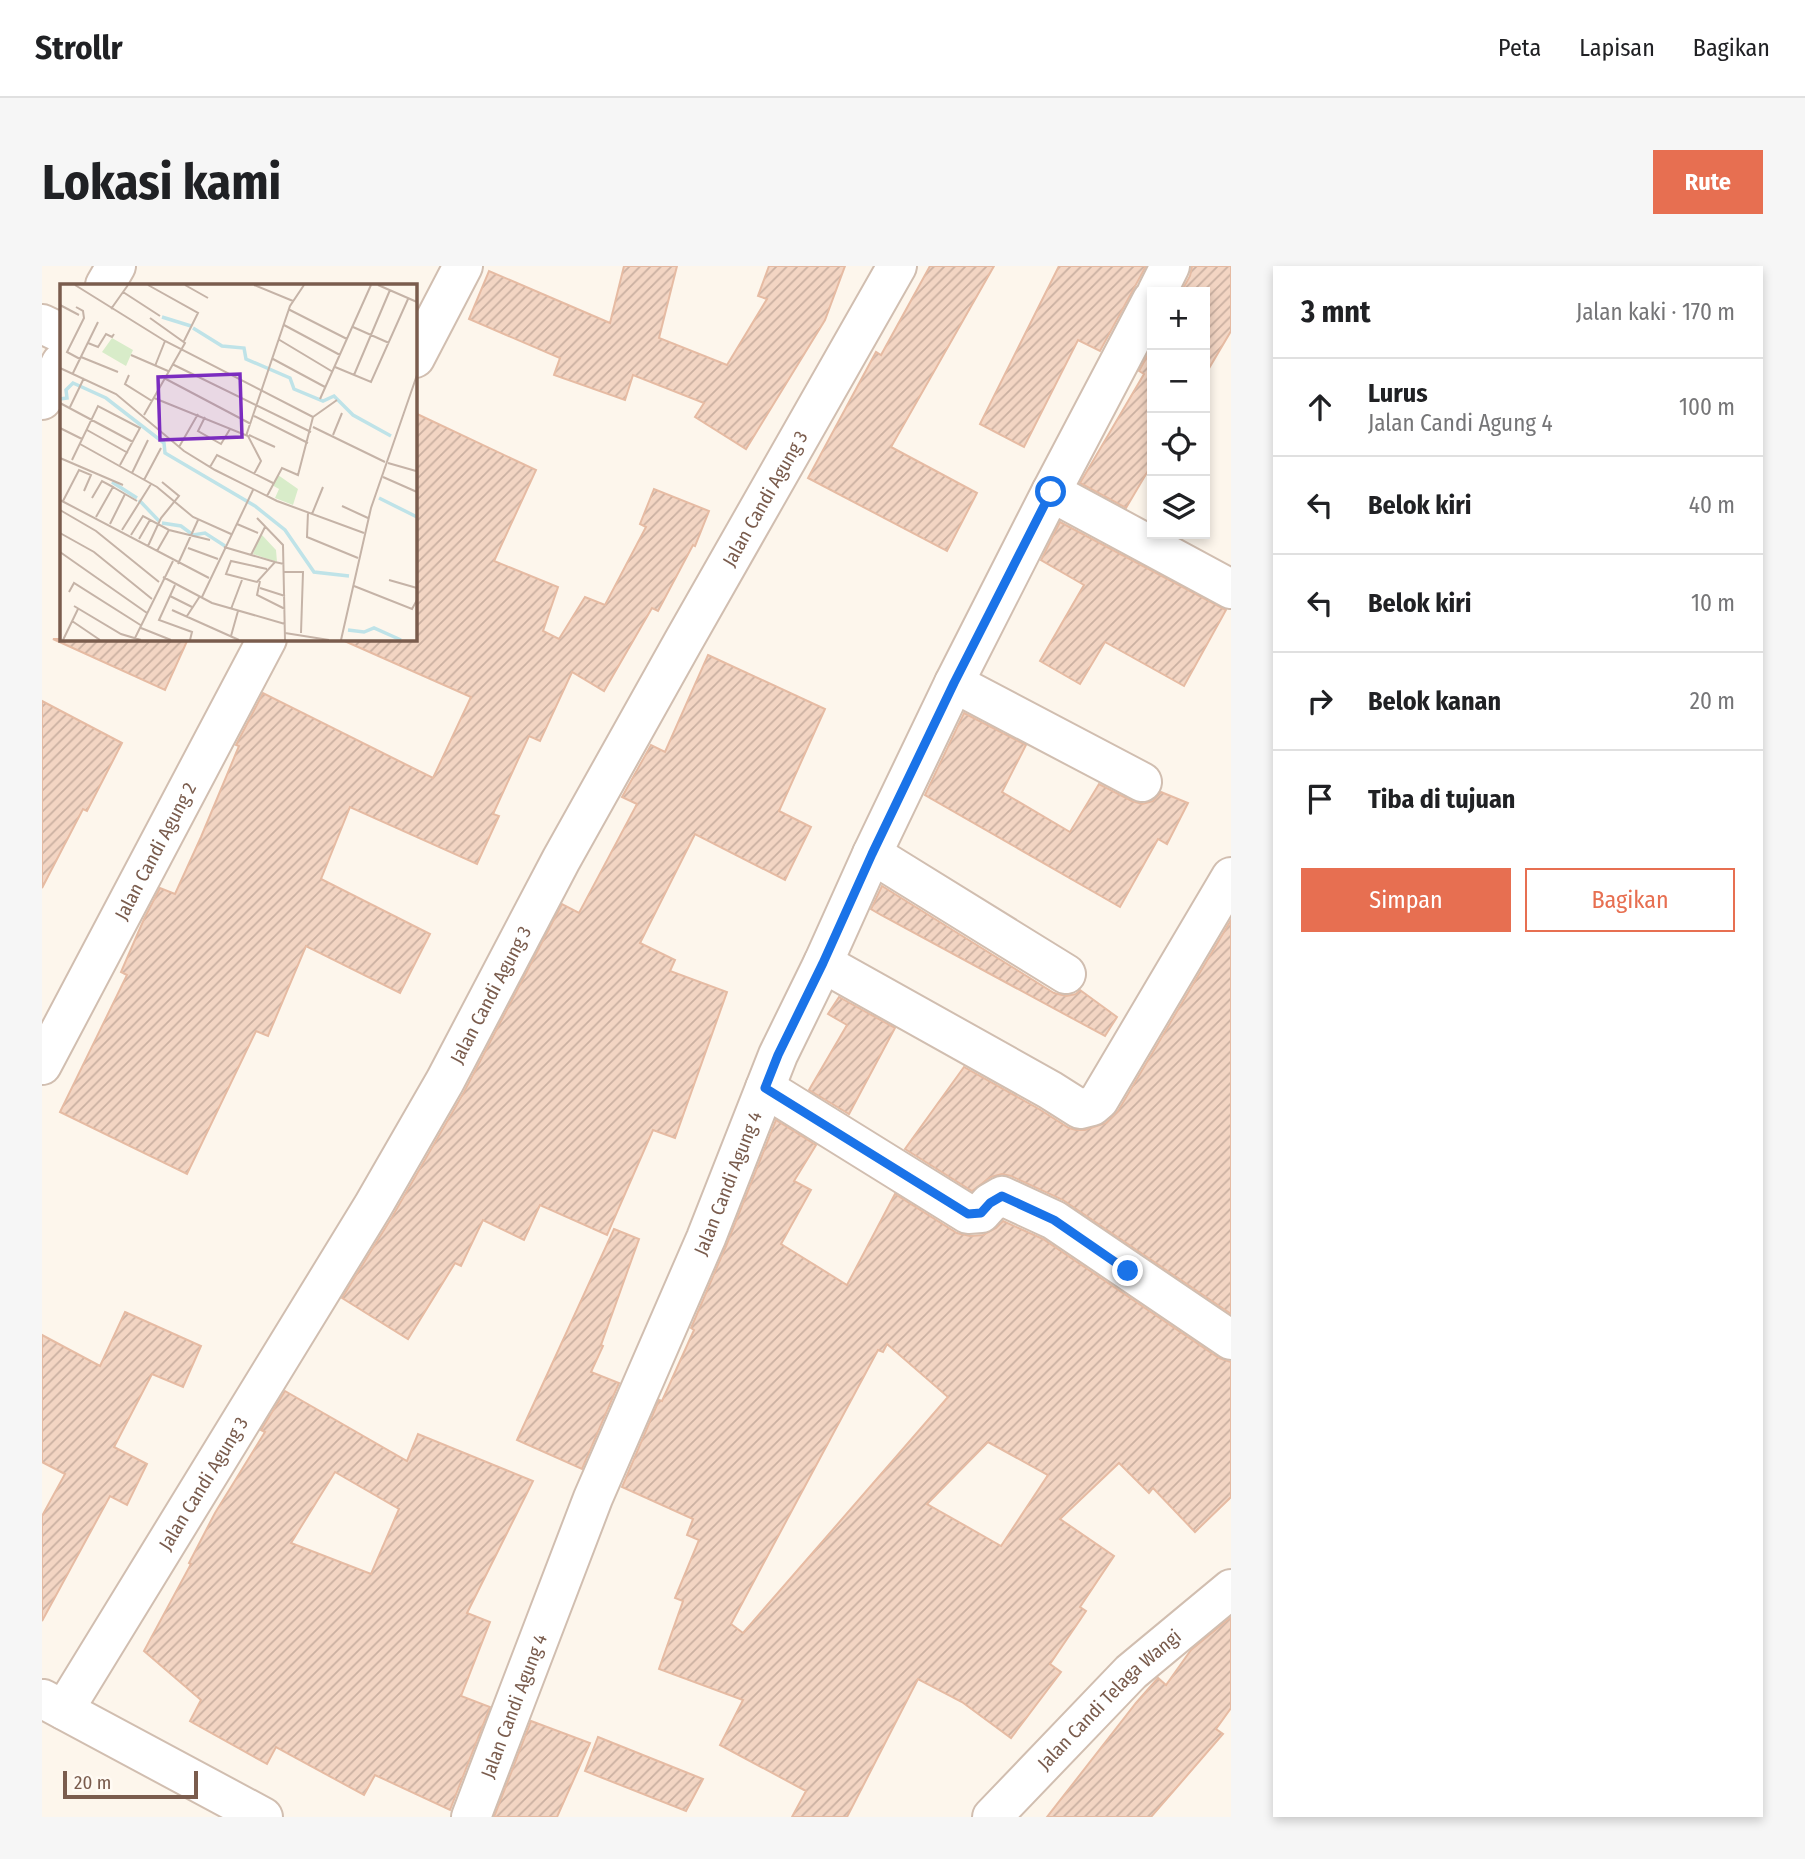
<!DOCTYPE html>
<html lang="id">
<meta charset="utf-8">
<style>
body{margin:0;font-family:"Fira Sans Condensed",sans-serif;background:#f6f6f6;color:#202124}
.controls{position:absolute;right:21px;top:21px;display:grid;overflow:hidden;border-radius:0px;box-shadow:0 4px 10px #0003}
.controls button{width:63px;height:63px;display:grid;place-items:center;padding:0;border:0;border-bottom:2px solid #e0e0e0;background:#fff;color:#202124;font:35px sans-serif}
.scale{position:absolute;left:21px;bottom:18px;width:135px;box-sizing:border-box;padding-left:7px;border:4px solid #7a5c4d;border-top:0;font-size:19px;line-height:24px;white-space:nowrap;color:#7a5c4d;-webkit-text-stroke:5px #fffaf3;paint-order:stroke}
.stop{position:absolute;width:21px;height:21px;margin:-16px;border:5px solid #1a73e8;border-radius:50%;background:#fff}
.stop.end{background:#1a73e8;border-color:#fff;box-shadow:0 2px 7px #0008}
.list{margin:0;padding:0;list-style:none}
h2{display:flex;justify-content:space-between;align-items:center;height:91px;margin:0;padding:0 28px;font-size:30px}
h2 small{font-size:23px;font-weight:400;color:#757577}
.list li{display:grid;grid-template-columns:46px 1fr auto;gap:21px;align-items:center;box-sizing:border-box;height:98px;padding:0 28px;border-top:2px solid #e0e0e0}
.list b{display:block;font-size:26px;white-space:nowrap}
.list p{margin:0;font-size:23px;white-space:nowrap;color:#757577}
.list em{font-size:23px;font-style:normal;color:#757577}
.actions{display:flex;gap:14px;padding:21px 28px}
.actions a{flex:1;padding:16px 0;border:2px solid #e76f51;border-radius:0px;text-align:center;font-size:24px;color:#e76f51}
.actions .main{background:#e76f51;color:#fff}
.icon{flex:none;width:38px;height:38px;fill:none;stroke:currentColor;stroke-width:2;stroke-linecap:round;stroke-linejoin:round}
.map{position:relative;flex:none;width:1189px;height:1551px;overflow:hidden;border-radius:0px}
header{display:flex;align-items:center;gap:42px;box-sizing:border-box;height:98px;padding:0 35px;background:#fff;border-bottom:2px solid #e0e0e0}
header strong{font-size:33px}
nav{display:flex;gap:38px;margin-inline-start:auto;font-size:24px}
.intro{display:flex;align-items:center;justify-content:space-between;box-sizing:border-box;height:168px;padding:0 42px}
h1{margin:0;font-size:49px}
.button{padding:18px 32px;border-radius:0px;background:#e76f51;color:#fff;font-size:24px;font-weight:700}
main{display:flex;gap:42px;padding:0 42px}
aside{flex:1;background:#fff;border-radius:0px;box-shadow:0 4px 10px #0003}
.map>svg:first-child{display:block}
.building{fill:url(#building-hatch);stroke:#e6bba3;stroke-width:2;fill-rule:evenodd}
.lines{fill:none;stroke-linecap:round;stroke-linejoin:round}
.minor-casing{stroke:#d1beb0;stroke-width:42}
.tertiary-casing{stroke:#d1beb0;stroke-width:42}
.minor{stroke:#fff;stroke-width:38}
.tertiary{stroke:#fff;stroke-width:38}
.route{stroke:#1a73e8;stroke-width:9}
.labels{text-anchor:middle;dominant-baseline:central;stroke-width:7;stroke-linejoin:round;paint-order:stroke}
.street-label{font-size:19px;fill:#7a5c4d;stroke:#fffaf3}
.inset-river{fill:none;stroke:#bfe3e8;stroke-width:3.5}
.inset-road{fill:none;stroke:#c5b3a7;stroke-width:2}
.view{fill:#7b2cbf;fill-opacity:0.15;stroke:#7b2cbf;stroke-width:3.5}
.inset-edge{fill:none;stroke:#7a5c4d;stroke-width:3.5}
</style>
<header>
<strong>Strollr</strong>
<nav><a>Peta</a><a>Lapisan</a><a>Bagikan</a></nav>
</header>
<div class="intro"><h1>Lokasi kami</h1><a class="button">Rute</a></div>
<main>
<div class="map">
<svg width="1189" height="1551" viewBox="0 0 1189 1551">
<defs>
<pattern id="building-hatch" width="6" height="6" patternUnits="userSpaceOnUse" patternTransform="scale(1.75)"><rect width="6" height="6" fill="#f3d5c3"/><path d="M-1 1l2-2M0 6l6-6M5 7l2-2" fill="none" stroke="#cab0a1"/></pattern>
</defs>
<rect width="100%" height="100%" fill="#fdf6ec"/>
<g class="building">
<path d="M582,0H635L617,72L685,99L725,33L716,30L727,0H803L783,54L704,183L653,151L662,137L591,109L583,134L512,109L518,92L427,53L447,5L568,57Z"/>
<path d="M888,0H952L849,181L935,227L905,285L766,212L834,86L839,89Z"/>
<path d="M1017,0H1104L1058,85L1036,74L982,181L938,158Z"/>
<path d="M1150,0H1189V65L1163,109V26H1139L1148,10Z"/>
<path d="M1110,81V198L1084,242L1038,217L1102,108L1097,105Z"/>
<path d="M373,147L494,204L452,295L516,321L501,365L517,373L543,331L563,339L604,261L598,258L612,223L667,245L653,280L651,279L616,345L610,342L562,425L530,406L498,475L487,470L451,548L457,550L435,598L308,541L279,613L388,668L358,727L264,680L226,770L214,765L145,908L18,846L85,709L79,706L102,653L118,622L133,628L159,571L197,480L194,479L221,427L391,512L429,431L298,373H373Z"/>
<path d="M1018,256L1184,344L1142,420L1063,376L1038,418L998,395L1042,319L999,294Z"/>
<path d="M11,373H146L123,424Z"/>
<path d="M666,389L783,443L737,545L769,561L743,614L653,568L598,677L633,694L628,705L685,726L633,872L611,864L565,969L498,939L482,974L441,954L419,1000L413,997L366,1073L300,1032L350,951L422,826L520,638L537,647L595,538L580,531L609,479L623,486Z"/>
<path d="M0,435L80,477L45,545L41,543L0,622Z"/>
<path d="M922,447L984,479L960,526L1028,566L1057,518L1090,535L1100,538L1111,535L1119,526L1146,537L1125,578L1116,573L1078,641L883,529Z"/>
<path d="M840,620L1012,727L1024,730L1034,728L1038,724L1075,751L1063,770L839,649L829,643Z"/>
<path d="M1189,654V1048L1021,934L969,910L960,908L949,911L930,925L863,883L922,801L997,843L1027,862L1034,864H1043L1064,857L1076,845Z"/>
<path d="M797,731L853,762L807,848L767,824L805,759L786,748Z"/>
<path d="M734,854L774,879L752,915L769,924L739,978L805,1019L853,928L915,967L928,970L941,969L954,962L961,955L1001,973L1177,1092L1189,1096V1231L1153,1266L1111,1222L1107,1227L1077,1197L1018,1253L1072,1290L1038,1341L1044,1345L1008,1398L1019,1406L969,1472L920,1436L876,1413L805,1551H750L764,1525L678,1479L701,1434L617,1403L641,1335L633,1332L657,1274L645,1269L651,1253L580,1221L617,1134L620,1135L652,1064L649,1062L684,980ZM845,1078L906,1131L701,1367L689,1358L836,1084L841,1086ZM946,1176L1006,1209L959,1280L885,1238Z"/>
<path d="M572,963L597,973L559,1079L561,1080L549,1106L577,1117L540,1203L475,1174Z"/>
<path d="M83,1046L159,1080L141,1121L110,1108L72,1181L105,1198L85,1239L68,1230L0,1355V1250L23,1208L0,1196V1069L58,1100Z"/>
<path d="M243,1125L365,1195L376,1168L491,1215L425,1347L448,1356L419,1430L448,1441L408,1544L333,1509L322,1529L234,1481L225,1498L148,1455L159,1434L102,1385L149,1298L147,1297L173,1247L223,1166L219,1164ZM293,1206L357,1243L329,1308L249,1277Z"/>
<path d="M1189,1351V1442L1174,1463L1181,1468L1109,1551H1005L1094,1437L1116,1412L1124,1419L1149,1384Z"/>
<path d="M489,1455L548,1477L515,1551H452Z"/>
<path d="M556,1471L661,1513L644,1545L543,1505Z"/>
</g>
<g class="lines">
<g class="minor-casing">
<g id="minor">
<path d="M63,19L74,0"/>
<path d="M1115,26L1128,0"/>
<path d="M0,58L19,67"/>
<path d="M373,92L421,0"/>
<path d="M0,134L19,97"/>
<path d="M1009,226L1189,323"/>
<path d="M912,417L1100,516"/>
<path d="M830,588L1024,708"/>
<path d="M781,697L1008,824L1038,843L1050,840L1057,834L1189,611"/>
<path id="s1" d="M0,799L225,373"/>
<path d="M723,822L926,948L939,947L948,937L960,930L1012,954L1189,1074"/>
<path d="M1,1433L221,1551"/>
<path id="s2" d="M22,1444L331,940L403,815L519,594L641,376L855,0"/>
<path id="s3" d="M429,1551L551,1232L664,972L736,789L781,697L830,588L912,417L1009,226L1110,34"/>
</g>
</g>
<g class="tertiary-casing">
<g id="tertiary">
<path id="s4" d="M950,1551L1089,1406L1189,1323"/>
</g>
</g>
<use href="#minor" class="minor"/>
<use href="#tertiary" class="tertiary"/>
</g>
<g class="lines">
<path class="route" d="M1009,226L912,417L830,588L781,697L736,789L723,822L926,948L939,947L948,937L960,930L1012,954L1086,1005"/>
</g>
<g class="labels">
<g class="street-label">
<text stroke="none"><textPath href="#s2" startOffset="1400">Jalan Candi Agung 3</textPath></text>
<text stroke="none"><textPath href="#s1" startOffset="242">Jalan Candi Agung 2</textPath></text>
<text stroke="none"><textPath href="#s2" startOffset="833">Jalan Candi Agung 3</textPath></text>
<text stroke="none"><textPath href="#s3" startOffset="684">Jalan Candi Agung 4</textPath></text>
<text stroke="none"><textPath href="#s2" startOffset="266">Jalan Candi Agung 3</textPath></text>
<text stroke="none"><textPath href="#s4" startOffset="166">Jalan Candi Telaga Wangi</textPath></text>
<text stroke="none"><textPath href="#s3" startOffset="119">Jalan Candi Agung 4</textPath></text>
</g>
</g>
<g transform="translate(18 18)">
<rect width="357" height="357" fill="#fdf6ec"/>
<path d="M52,54L73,66L66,82L42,68ZM218,191L238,205L233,221L215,214L219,205L212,201ZM201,250L216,266L217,278L193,270Z" fill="#d8ecc9"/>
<path class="inset-river" d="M102,33L131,42M133,44L162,62L184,64L186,75L230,94L234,105L263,117L274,112L293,131L331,152M0,115L7,114L6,106L13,99L46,114L104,159L105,169L195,222L225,246L254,288L289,292M52,198L77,214M319,214L357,233M79,216L99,237M102,239L121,242L133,251L145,249L165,262M288,346L304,348L314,344L341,356"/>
<path class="inset-road" d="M15,1L105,57L253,133M88,1L138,29L124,57M125,1L148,14M194,1L233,17M318,1L357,18M63,8L100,32M0,21L19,31M16,23L23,27L24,34L7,68L20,75M51,25L68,1M228,25L287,55M224,41L280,71M293,43L329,59M218,55L273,88M28,59L38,63L46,50L52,53L54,50M71,71L108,87M21,73L58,88M213,75L265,103M112,80L251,148M95,82L105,57M275,83L311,98L348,15M0,84L56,110L124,167L155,186L217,217L304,249M13,89L38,38M69,91L65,100L92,117M294,91L330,6M104,94L191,140M94,114L188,152L201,177L194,190M260,115L311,1M0,119L73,158M10,123L24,94M84,131L125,59L90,34M194,132L248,159M145,133L138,147L161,160L170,145M253,133L277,116M253,143L325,178M0,144L22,155M27,146L68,169M189,151L215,163M273,151L282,129M186,152L230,22L244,1M20,160L97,203L133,233L171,250M119,163L138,130M0,174L63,201M12,176L38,122L80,144L60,181M328,179L356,187M150,183L157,171L213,199M72,189L88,156M323,193L357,208M84,196L101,164M53,203L77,217M207,212L222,184L238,191L253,133M32,214L42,197L53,203L36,233M0,216L149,294M3,217L19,186L31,191L24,207M282,222L308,234M0,226L36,247L99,298M248,228L247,253L298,274M252,230L263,203M197,234L223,261L225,356M50,240L65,210M177,240L198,249M62,246L91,200M0,249L34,268L92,315M71,251L83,232L109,246L150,256M79,255L90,236M88,262L101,234L119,212L102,198M164,263L215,278M128,264L158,275M97,267L109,246M0,268L87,329M191,271L205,243M118,280L138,236M207,285L171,277L166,290L197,298L215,278L224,280M224,288H243L241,349M103,293L152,319L225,340M329,296L357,304M200,297L197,311L225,325M115,301L99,336L132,348L130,356M294,302L352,325L357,316M200,304L225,312M9,308L14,299L82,342M110,312L132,323M142,313L193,206M14,322L61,350L81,356M171,325L182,296M112,326L179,356M127,332L140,312M12,337L40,356M81,344L111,356M225,349L269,356M171,352L178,327M75,354L113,277M3,356L18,325M281,356L311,224L357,91"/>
<path class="view" d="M180,90L182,153L100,156L98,93Z"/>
<rect width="357" height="357" class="inset-edge"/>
</g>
</svg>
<div class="controls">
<button>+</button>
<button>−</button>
<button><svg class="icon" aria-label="locate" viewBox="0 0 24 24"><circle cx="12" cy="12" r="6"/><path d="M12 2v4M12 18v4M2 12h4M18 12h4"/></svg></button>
<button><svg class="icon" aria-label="layers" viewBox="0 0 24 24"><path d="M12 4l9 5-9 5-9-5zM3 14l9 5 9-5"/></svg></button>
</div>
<div class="scale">20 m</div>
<div class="stop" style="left:1009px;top:226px"></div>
<div class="stop end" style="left:1086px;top:1005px"></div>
</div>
<aside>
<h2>3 mnt<small>Jalan kaki · 170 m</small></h2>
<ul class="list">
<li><svg class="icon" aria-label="ahead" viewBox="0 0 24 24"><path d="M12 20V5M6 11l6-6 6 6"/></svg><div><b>Lurus</b><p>Jalan Candi Agung 4</p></div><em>100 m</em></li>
<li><svg class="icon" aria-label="left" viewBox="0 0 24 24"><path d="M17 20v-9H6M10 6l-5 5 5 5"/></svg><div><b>Belok kiri</b></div><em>40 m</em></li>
<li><svg class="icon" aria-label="left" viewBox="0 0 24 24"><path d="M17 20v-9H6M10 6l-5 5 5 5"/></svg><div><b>Belok kiri</b></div><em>10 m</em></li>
<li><svg class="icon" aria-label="right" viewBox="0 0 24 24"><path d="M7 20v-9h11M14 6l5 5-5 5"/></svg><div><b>Belok kanan</b></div><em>20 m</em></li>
<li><svg class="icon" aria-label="arrive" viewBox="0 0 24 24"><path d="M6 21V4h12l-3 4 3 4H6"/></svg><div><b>Tiba di tujuan</b></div></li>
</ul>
<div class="actions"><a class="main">Simpan</a><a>Bagikan</a></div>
</aside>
</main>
